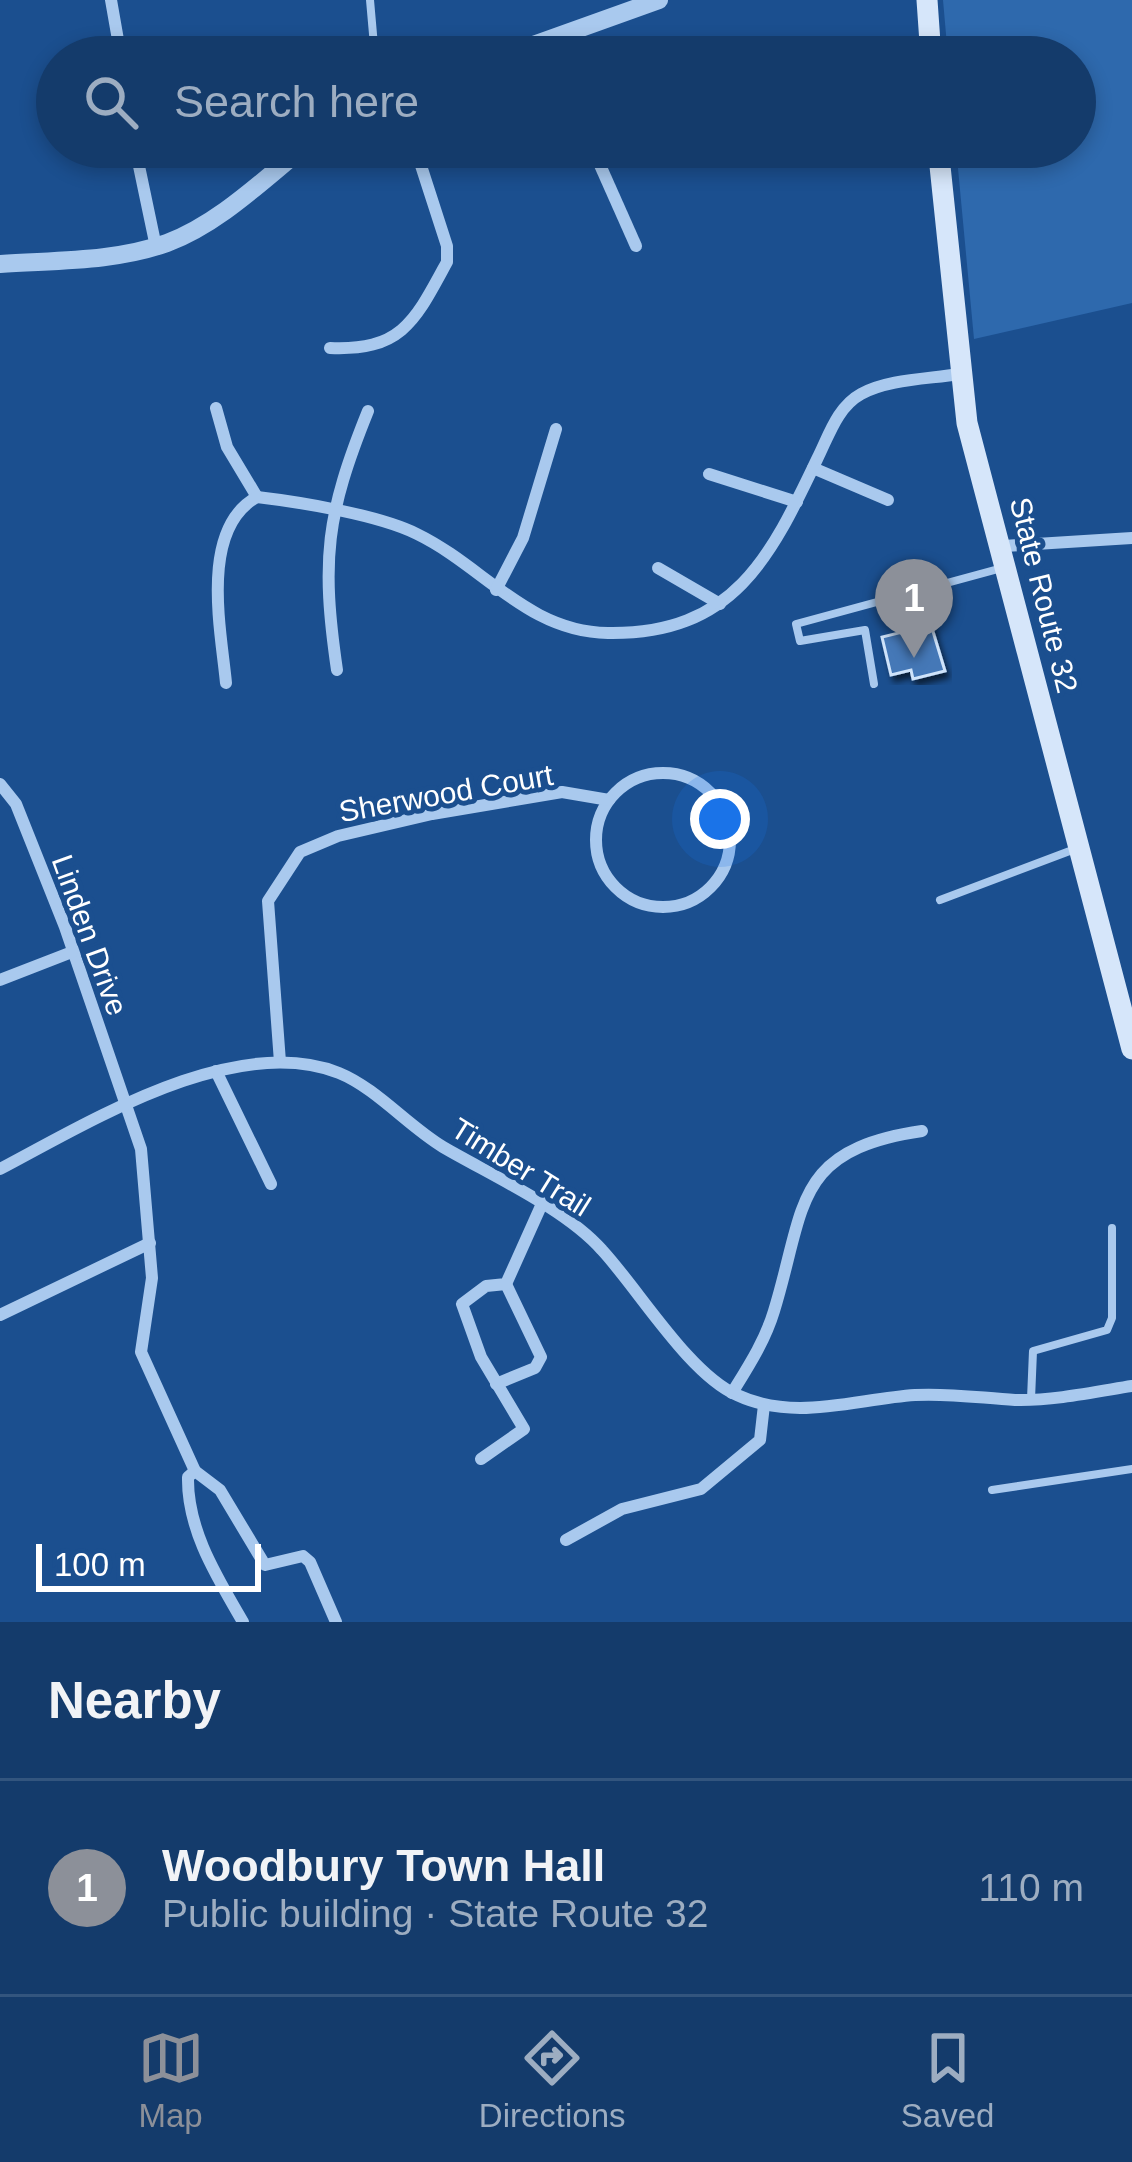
<!DOCTYPE html>
<meta charset="utf-8">
<style>
body{margin:0;font-family:Arial,sans-serif;background:#214673;color:#f1f3f6}
.scale{position:absolute;left:36px;bottom:30px;width:225px;box-sizing:border-box;padding-left:12px;border:6px solid #fff;border-top:0;font-size:33px;line-height:42px;white-space:nowrap;color:#fff;-webkit-text-stroke:9px #1b4f8f;paint-order:stroke}
.you{position:absolute;left:720px;top:819px;width:42px;height:42px;margin:-30px;border:9px solid #fff;border-radius:50%;background:#1a73e8;box-shadow:0 0 0 18px #1a73e833}
.badge{display:grid;place-items:center;width:78px;height:78px;border-radius:50%;background:#8c9099;color:#fff;font-size:39px;font-weight:700}
.pin{position:absolute;translate:-50% -99px;filter:drop-shadow(0 3px 6px #0008)}
.pin::after{content:'';position:absolute;top:63px;width:42px;height:36px;background:inherit;clip-path:polygon(0 0,100% 0,50% 100%)}
.list{margin:0;padding:0;list-style:none}
h2{display:flex;justify-content:space-between;align-items:center;height:156px;margin:0;padding:0 48px;font-size:51px}
h2 small{font-size:39px;font-weight:400;color:#9dadc1}
.list li{display:grid;grid-template-columns:78px 1fr auto;gap:36px;align-items:center;box-sizing:border-box;height:216px;padding:0 48px;border-top:3px solid #33557e}
.list b{display:block;font-size:45px;white-space:nowrap}
.list p{margin:0;font-size:39px;white-space:nowrap;color:#9dadc1}
.list em{font-size:39px;font-style:normal;color:#9dadc1}
.icon{flex:none;width:66px;height:66px;fill:none;stroke:currentColor;stroke-width:2;stroke-linecap:round;stroke-linejoin:round}
.map{position:relative;flex:none;width:1132px;height:1622px;overflow:hidden}
.search{position:absolute;background:#143b6b;box-shadow:0 6px 18px #0003;left:36px;right:36px;top:36px;height:132px;display:flex;align-items:center;gap:30px;box-sizing:border-box;padding:0 42px;border-radius:66px;color:#9dadc1;font-size:45px}
.sheet{height:372px;background:#143b6b}
nav{display:flex;justify-content:space-around;align-items:center;box-sizing:border-box;height:168px;border-top:3px solid #33557e;background:#143b6b;font-size:33px;color:#9dadc1}
nav a{display:grid;justify-items:center;gap:6px}
nav .on{color:#8c9099}
.map>svg:first-child{display:block}
.green{fill:#2e69ad}
.building{fill:#4478b7;stroke:#cfe3fa;stroke-width:3;filter:url(#shadow)}
.lines{fill:none;stroke-linecap:round;stroke-linejoin:round}
.service{stroke:#a9c9ee;stroke-width:8}
.minor{stroke:#a9c9ee;stroke-width:12}
.tertiary{stroke:#a9c9ee;stroke-width:18}
.secondary{stroke:#d6e6fa;stroke-width:21}
.labels{text-anchor:middle;dominant-baseline:central;stroke-width:10;stroke-linejoin:round;paint-order:stroke}
.street-label{font-size:30px;fill:#fff;stroke:#1b4f8f}
</style>
<div class="map">
<svg width="1132" height="1622" viewBox="0 0 1132 1622">
<defs>
<filter id="shadow"><feDropShadow dx="3.5" dy="6" stdDeviation="3" flood-color="#0009"/></filter>
</defs>
<rect width="100%" height="100%" fill="#1b4f8f"/>
<path class="green" d="M943,0H1132V303L974,339L956,147H1075V57H948Z"/>
<path class="building" d="M931,625L945,671L913,679L911,670L891,675L882,637Z"/>
<g class="lines">
<g class="service">
<path d="M370,0L375,57"/>
<path d="M874,684L865,630L800,641L796,624L1002,568"/>
<path d="M940,900L1075,849"/>
<path d="M1031,1399L1033,1351L1107,1330L1112,1318V1228"/>
<path d="M992,1490L1132,1469"/>
</g>
<g class="minor">
<path d="M111,0L121,57"/>
<path d="M546,40L553,57"/>
<path d="M135,147L156,247"/>
<path d="M592,147L636,246"/>
<path d="M330,348C402,351 415,321 447,262V246L415,147"/>
<path d="M216,408L227,447L257,497"/>
<path d="M813,468L888,500"/>
<path d="M709,474L797,502"/>
<path d="M257,497C300,502 379,515 417,534C483,566 528,632 608,633C736,635 772,554 820,453C830,432 839,406 861,394C888,379 929,379 959,374"/>
<path d="M1004,546L1132,538"/>
<path d="M658,568L720,604"/>
<path d="M496,590L523,538L556,429"/>
<path d="M337,670C321,560 326,515 368,411"/>
<path d="M226,683C221,630 199,529 257,497"/>
<circle cx="663" cy="840" r="67"/>
<path d="M0,784L16,804L65,927L141,1149L152,1278L141,1352L195,1471"/>
<path d="M0,980L72,952"/>
<path d="M280,1062L268,901L300,852L338,836L432,814L562,792L609,800"/>
<path d="M216,1071L271,1184"/>
<path d="M0,1169C91,1121 235,1032 339,1073C376,1088 408,1126 443,1147C491,1175 566,1209 602,1250C639,1290 689,1374 737,1395C795,1422 855,1399 915,1395C949,1393 981,1398 1015,1400C1052,1401 1095,1392 1132,1386"/>
<path d="M0,1315L150,1243"/>
<path d="M496,1384L535,1368L541,1357L506,1284"/>
<path d="M732,1393C748,1367 765,1341 774,1311C806,1207 792,1150 922,1131"/>
<path d="M481,1459L524,1429L481,1357L462,1304L486,1286L506,1284L541,1206"/>
<path d="M566,1540L622,1509L701,1489L760,1440L764,1405"/>
<path d="M243,1622C217,1577 187,1530 188,1477L195,1471L220,1490L265,1565L303,1556L310,1562L336,1622"/>
</g>
<g class="tertiary">
<path d="M500,57L659,0"/>
<path d="M0,264C55,260 114,262 167,243C218,224 262,181 304,147"/>
</g>
<g class="secondary">
<path d="M927,0L931,57"/>
<path d="M938,147L967,423L1132,1049"/>
</g>
</g>
<g class="labels">
<g class="street-label">
<text transform="translate(1044 595) rotate(76)">State Route 32</text>
<text transform="translate(446 793) rotate(-10)">Sherwood Court</text>
<text transform="translate(90 935) rotate(70)">Linden Drive</text>
<text transform="translate(521 1167) rotate(32)">Timber Trail</text>
</g>
</g>
</svg>
<div class="scale">100 m</div>
<div class="you"></div>
<div class="pin badge" style="left:914px;top:658px">1</div>
<div class="search"><svg class="icon" aria-label="search" viewBox="0 0 24 24"><circle cx="10" cy="10" r="6"/><path d="M15 15l6 6"/></svg>Search here</div>
</div>
<section class="sheet">
<h2>Nearby<small></small></h2>
<ul class="list">
<li><span class="badge">1</span><div><b>Woodbury Town Hall</b><p>Public building · State Route 32</p></div><em>110 m</em></li>
</ul>
</section>
<nav>
<a class="on"><svg class="icon" aria-label="map" viewBox="0 0 24 24"><path d="M3 6l6-2 6 2 6-2v14l-6 2-6-2-6 2zM9 4v14M15 6v14"/></svg>Map</a>
<a><svg class="icon" aria-label="directions" viewBox="0 0 24 24"><path d="M12 3l9 9-9 9-9-9zM9 14v-3h6M13 9l2 2-2 2"/></svg>Directions</a>
<a><svg class="icon" aria-label="saved" viewBox="0 0 24 24"><path d="M7 4h10v16l-5-4-5 4z"/></svg>Saved</a>
</nav>
